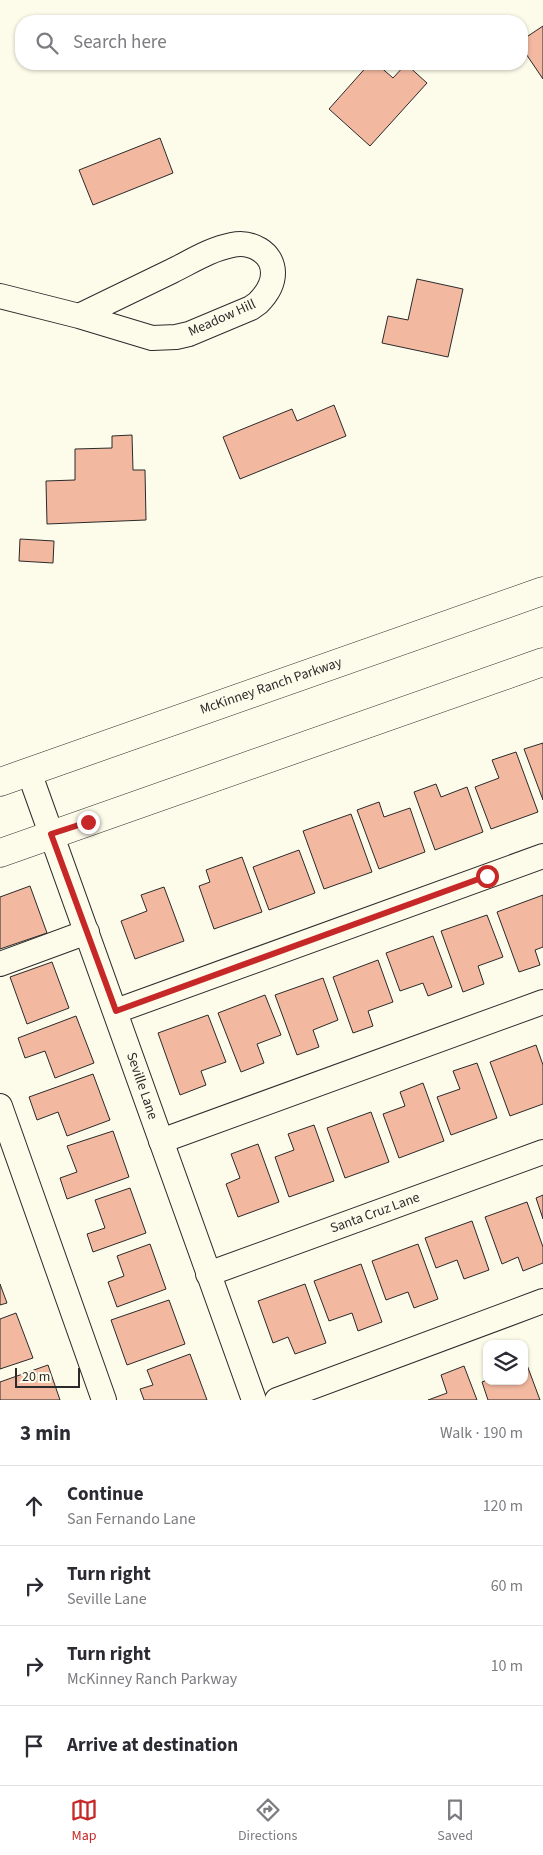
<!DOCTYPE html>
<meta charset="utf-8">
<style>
body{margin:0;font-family:"Source Sans 3",sans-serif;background:#f2f2f3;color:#2b2b33}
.controls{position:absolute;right:15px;bottom:15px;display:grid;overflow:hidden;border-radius:10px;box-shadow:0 1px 4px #0004}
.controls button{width:45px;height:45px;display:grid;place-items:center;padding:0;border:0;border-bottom:1px solid #e1e1e2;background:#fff;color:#2b2b33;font:25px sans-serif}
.scale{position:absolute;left:15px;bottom:12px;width:65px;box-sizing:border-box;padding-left:5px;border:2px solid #2b2b2b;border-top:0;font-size:14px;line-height:18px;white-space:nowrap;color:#2b2b2b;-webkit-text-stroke:4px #fdfbea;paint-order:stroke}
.stop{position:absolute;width:15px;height:15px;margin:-11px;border:4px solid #c62828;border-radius:50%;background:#fff}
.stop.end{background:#c62828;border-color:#fff;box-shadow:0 1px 5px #0008}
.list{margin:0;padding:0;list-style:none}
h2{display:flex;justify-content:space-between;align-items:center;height:65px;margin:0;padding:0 20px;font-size:21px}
h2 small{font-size:16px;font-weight:400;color:#7c7c81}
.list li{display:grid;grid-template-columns:32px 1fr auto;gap:15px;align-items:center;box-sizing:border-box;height:80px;padding:0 20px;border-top:1px solid #e1e1e2}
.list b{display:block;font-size:19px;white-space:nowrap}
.list p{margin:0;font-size:16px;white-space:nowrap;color:#7c7c81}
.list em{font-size:16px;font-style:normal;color:#7c7c81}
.icon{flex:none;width:28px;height:28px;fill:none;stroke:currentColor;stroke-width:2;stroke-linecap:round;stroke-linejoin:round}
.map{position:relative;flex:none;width:543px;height:1400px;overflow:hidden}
.search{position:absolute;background:#fff;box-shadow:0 1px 4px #0004;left:15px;right:15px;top:15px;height:55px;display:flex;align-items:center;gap:12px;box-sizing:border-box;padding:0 18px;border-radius:20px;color:#7c7c81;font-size:19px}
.sheet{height:385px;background:#fff}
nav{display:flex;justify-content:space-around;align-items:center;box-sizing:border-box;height:70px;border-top:1px solid #e1e1e2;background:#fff;font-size:14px;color:#7c7c81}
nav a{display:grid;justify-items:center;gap:2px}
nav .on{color:#c62828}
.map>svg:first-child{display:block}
.building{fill:#f2b8a0;stroke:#2b2b2b}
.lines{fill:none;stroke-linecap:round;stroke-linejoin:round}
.minor-casing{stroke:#2b2b2b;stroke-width:26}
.major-casing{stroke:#2b2b2b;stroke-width:29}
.minor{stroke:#fdfbea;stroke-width:24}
.major{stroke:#fdfbea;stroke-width:28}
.route{stroke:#c62828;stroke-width:6}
.labels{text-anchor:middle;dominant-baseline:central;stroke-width:4;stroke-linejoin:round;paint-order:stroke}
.street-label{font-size:14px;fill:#2b2b2b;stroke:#fdfbea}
</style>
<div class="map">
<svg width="543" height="1400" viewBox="0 0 543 1400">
<rect width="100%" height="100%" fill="#fdfbea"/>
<g class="building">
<path d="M543,26V79L522,48V40Z"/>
<path d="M369,64H377L393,78L406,64L427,83L370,146L329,109Z"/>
<path d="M160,138L173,173L93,205L79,170Z"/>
<path d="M417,279L463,289L448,357L382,343L388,316L408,320Z"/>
<path d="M334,405L346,436L240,479L223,437L292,409L297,421Z"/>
<path d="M132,435L133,470H145L146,520L47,524L46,481L75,480V449L112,448V436Z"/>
<path d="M20,539L54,541L53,563L19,561Z"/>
<path d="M543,743V800L524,749Z"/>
<path d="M516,752L538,812L491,829L475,787L499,778L492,760Z"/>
<path d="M436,784L441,797L467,787L483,832L435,850L414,792Z"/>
<path d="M379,802L384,817L410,808L425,852L379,869L357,810Z"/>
<path d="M351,814L372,872L324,889L303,831Z"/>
<path d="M299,850L315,893L269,910L253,867Z"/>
<path d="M242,857L262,912L214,929L199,886L210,882L206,870Z"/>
<path d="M30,886L47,933L0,949V897Z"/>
<path d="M164,887L184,941L135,959L121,921L147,911L141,895Z"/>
<path d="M543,895V947L535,950L540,965L519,972L497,912Z"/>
<path d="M487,915L503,957L478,966L484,984L463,992L441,931Z"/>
<path d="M433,936L452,987L428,996L423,983L400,991L386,953Z"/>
<path d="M378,960L393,1002L368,1011L373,1026L353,1033L333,977Z"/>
<path d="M52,962L69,1008L27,1024L10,977Z"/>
<path d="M323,978L338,1020L313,1030L319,1047L297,1055L275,995Z"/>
<path d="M265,995L281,1035L257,1044L264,1063L241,1072L218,1013Z"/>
<path d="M208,1015L226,1062L201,1071L206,1085L180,1095L158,1033Z"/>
<path d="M76,1016L94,1063L55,1078L45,1051L25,1058L18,1038Z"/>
<path d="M536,1045L543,1065V1104L510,1116L490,1062Z"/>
<path d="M477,1063L497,1118L451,1135L437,1097L460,1089L453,1071Z"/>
<path d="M93,1074L110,1120L67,1136L58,1112L37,1120L29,1097Z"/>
<path d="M423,1083L444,1141L399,1158L383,1114L405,1106L400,1092Z"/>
<path d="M371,1112L389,1162L345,1178L327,1128Z"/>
<path d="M314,1125L334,1181L289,1197L275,1157L294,1150L288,1134Z"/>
<path d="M113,1131L129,1177L67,1199L60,1178L77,1172L67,1146Z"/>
<path d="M258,1144L279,1202L238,1217L226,1184L240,1178L231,1154Z"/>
<path d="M130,1188L146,1233L93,1252L87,1234L105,1228L95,1200Z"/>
<path d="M543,1195V1219L536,1198Z"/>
<path d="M527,1202L543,1247V1263L523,1271L518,1257L502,1264L485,1217Z"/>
<path d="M472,1221L489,1270L464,1279L457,1260L436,1268L425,1238Z"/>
<path d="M150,1244L166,1289L117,1307L108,1282L124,1276L117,1256Z"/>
<path d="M418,1244L438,1299L414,1308L408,1292L386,1300L372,1261Z"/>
<path d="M361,1264L382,1322L358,1331L352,1313L329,1321L314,1281Z"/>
<path d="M0,1284L7,1303L0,1305Z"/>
<path d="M305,1284L326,1343L295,1354L288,1337L273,1343L258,1301Z"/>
<path d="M169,1300L185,1344L127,1365L111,1320Z"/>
<path d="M16,1313L33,1358L0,1369V1319Z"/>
<path d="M190,1354L207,1400H144L140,1389L153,1385L147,1370Z"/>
<path d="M524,1357L540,1400H488L482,1382L487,1380V1381H524Z"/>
<path d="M48,1365L60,1400H0V1382Z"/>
<path d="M464,1366L477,1400H428L447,1393L441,1375Z"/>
</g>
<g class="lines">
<g class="minor-casing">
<g id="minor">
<path d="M0,296L79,316L152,338L176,337L189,334L251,308L258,303C266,295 273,286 273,273C273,252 251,241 232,245C211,249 192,261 172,271C141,286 110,301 79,316"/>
<path d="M29,772L254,1400"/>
<path d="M0,964L87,932"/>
<path d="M116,1011L543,856"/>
<path d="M0,1106L104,1400"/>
<path d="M161,1141L543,1002"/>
<path d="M208,1274L543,1152"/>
<path d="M277,1400L543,1301"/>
</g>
</g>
<g class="major-casing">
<g id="major">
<path d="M0,782L543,591"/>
<path d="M0,853L543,662"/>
</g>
</g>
<use href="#minor" class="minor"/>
<use href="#major" class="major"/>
</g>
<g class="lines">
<path class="route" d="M88,822L51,834L116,1011L487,876"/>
</g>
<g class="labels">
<g class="street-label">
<text transform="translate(222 318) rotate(-24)">Meadow Hill</text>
<text transform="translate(271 686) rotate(-19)">McKinney Ranch Parkway</text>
<text transform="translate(142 1086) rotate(71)">Seville Lane</text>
<text transform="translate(375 1213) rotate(-20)">Santa Cruz Lane</text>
</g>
</g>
</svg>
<div class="controls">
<button><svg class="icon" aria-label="layers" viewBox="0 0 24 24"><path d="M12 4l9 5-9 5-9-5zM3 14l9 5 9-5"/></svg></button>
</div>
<div class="scale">20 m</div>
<div class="stop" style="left:487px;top:876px"></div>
<div class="stop end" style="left:88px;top:822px"></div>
<div class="search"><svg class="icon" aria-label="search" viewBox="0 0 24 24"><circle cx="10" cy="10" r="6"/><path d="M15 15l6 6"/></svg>Search here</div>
</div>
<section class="sheet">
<h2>3 min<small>Walk · 190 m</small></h2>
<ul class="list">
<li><svg class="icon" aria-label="ahead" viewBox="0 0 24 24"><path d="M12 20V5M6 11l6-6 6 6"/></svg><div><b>Continue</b><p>San Fernando Lane</p></div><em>120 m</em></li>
<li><svg class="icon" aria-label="right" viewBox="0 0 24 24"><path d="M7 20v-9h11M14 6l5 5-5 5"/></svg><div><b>Turn right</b><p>Seville Lane</p></div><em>60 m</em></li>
<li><svg class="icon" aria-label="right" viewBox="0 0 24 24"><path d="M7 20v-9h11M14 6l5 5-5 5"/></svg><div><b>Turn right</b><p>McKinney Ranch Parkway</p></div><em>10 m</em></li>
<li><svg class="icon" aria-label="arrive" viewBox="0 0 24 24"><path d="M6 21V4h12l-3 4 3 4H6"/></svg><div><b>Arrive at destination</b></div></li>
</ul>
</section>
<nav>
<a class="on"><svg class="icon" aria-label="map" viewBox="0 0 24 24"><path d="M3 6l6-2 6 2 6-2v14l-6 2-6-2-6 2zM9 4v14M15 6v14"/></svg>Map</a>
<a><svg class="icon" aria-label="directions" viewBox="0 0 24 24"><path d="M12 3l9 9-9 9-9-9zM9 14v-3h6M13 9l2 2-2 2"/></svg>Directions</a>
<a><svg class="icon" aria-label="saved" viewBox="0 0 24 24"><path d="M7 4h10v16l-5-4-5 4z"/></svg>Saved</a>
</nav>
